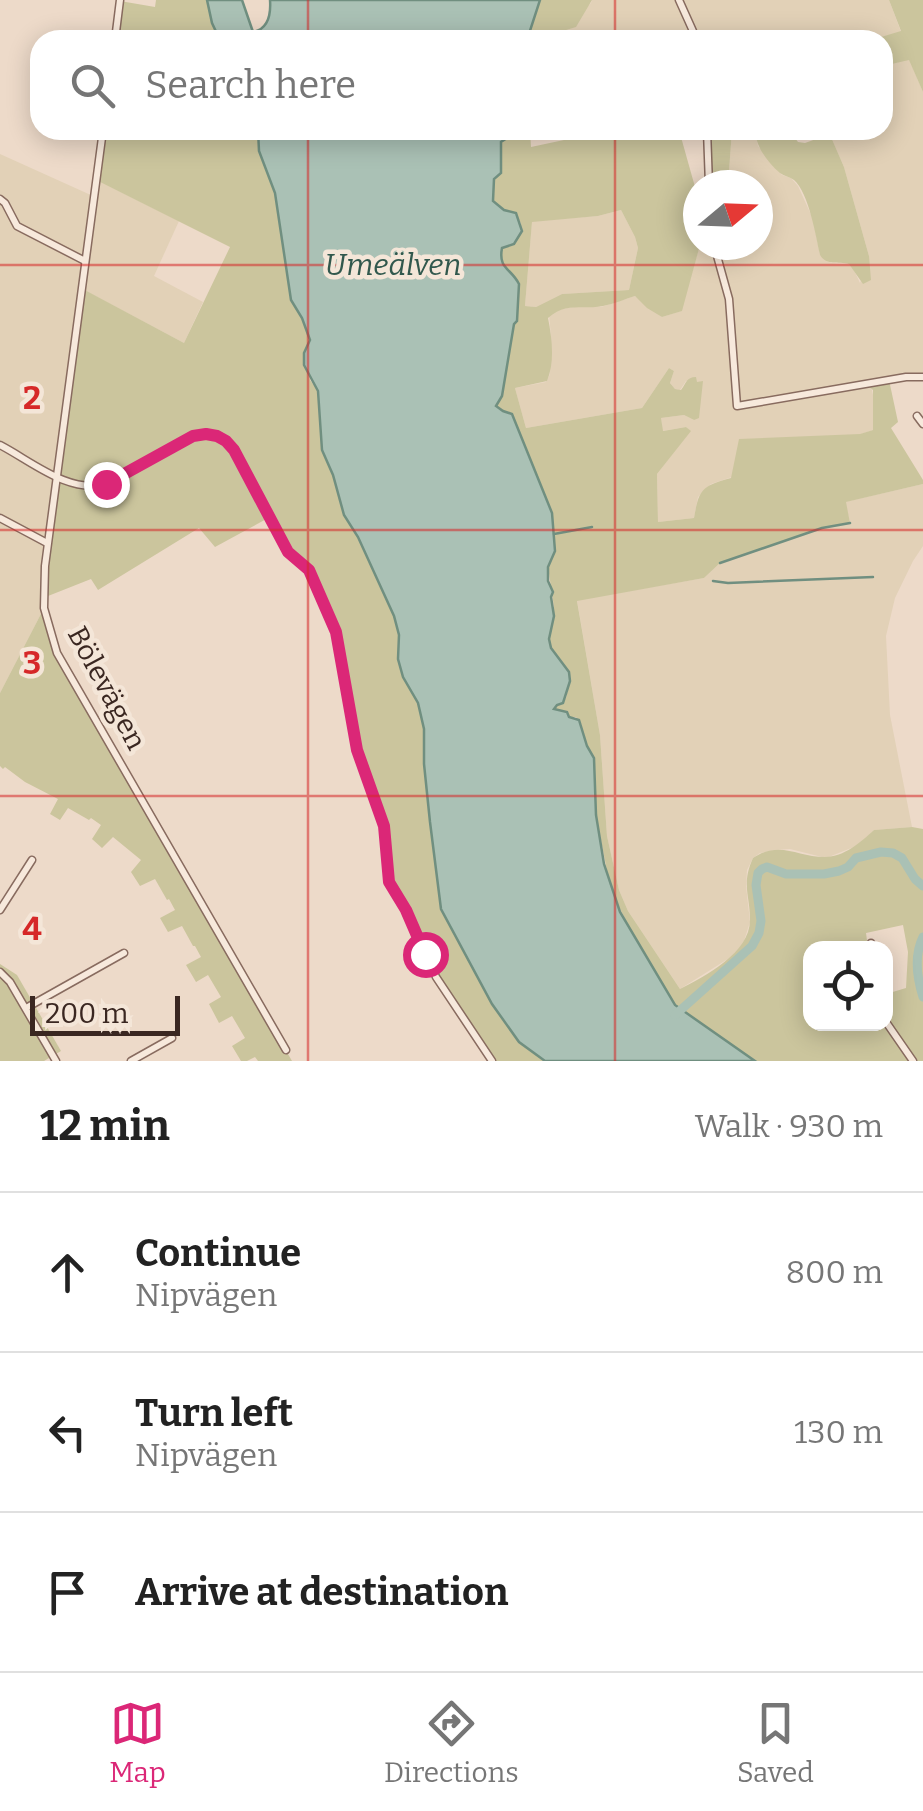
<!DOCTYPE html>
<meta charset="utf-8">
<style>
body{margin:0;font-family:Bitter,serif;background:#f2f2f2;color:#222}
.controls{position:absolute;right:30px;bottom:30px;display:grid;overflow:hidden;border-radius:20px;box-shadow:0 5px 25px #0003}
.controls button{width:90px;height:90px;display:grid;place-items:center;padding:0;border:0;border-bottom:2px solid #e0e0e0;background:#fff;color:#222;font:50px sans-serif}
.compass{position:absolute;left:683px;top:170px;width:90px;height:90px;border-radius:50%;background:#fff;box-shadow:0 5px 25px #0003;rotate:71deg}
.scale{position:absolute;left:30px;bottom:25px;width:150px;box-sizing:border-box;padding-left:10px;border:5px solid #3a2721;border-top:0;font-size:28px;line-height:35px;white-space:nowrap;color:#3a2721;-webkit-text-stroke:8px #f4e6d8;paint-order:stroke}
.stop{position:absolute;width:30px;height:30px;margin:-22px;border:8px solid #db2777;border-radius:50%;background:#fff}
.stop.end{background:#db2777;border-color:#fff;box-shadow:0 2px 10px #0008}
.list{margin:0;padding:0;list-style:none}
h2{display:flex;justify-content:space-between;align-items:center;height:130px;margin:0;padding:0 40px;font-size:42px}
h2 small{font-size:32px;font-weight:400;color:#767676}
.list li{display:grid;grid-template-columns:65px 1fr auto;gap:30px;align-items:center;box-sizing:border-box;height:160px;padding:0 40px;border-top:2px solid #e0e0e0}
.list b{display:block;font-size:38px;white-space:nowrap}
.list p{margin:0;font-size:32px;white-space:nowrap;color:#767676}
.list em{font-size:32px;font-style:normal;color:#767676}
.icon{flex:none;width:55px;height:55px;fill:none;stroke:currentColor;stroke-width:2;stroke-linecap:round;stroke-linejoin:round}
.map{position:relative;flex:none;width:923px;height:1061px;overflow:hidden}
.search{position:absolute;background:#fff;box-shadow:0 5px 25px #0003;left:30px;right:30px;top:30px;height:110px;display:flex;align-items:center;gap:25px;box-sizing:border-box;padding:0 35px;border-radius:30px;color:#767676;font-size:38px}
.sheet{height:610px;background:#fff}
nav{display:flex;justify-content:space-around;align-items:center;box-sizing:border-box;height:140px;border-top:2px solid #e0e0e0;background:#fff;font-size:28px;color:#767676}
nav a{display:grid;justify-items:center;gap:5px}
nav .on{color:#db2777}
.map>svg:first-child{display:block}
.farmland{fill:#e2d1b7}
.green{fill:#cbc59d;fill-rule:evenodd}
.water{fill:#aac1b5;stroke:#708f80;stroke-width:2.5}
.lines{fill:none;stroke-linecap:round;stroke-linejoin:round}
.stream{stroke:#708f80;stroke-width:2.5}
.river{stroke:#aac1b5;stroke-width:9}
.minor-casing{stroke:#886b5f;stroke-width:9}
.minor{stroke:#f7e9dc;stroke-width:6}
.route{stroke:#db2777;stroke-width:12}
.grid{fill:none;stroke:#d62828;stroke-width:2.5;stroke-opacity:0.55}
.labels{text-anchor:middle;dominant-baseline:central;stroke-width:9;stroke-linejoin:round;paint-order:stroke}
.street-label{font-size:28px;fill:#3a2721;stroke:#f4e6d8}
.water-label{font-size:30px;font-style:italic;fill:#31584d;stroke:#f4e6d8}
.grid-label{font-size:32px;text-anchor:middle;font-weight:bold;fill:#d62828;stroke:#f4e6d8;stroke-width:9;stroke-linejoin:round;paint-order:stroke}
</style>
<div class="map">
<svg width="923" height="1061" viewBox="0 0 923 1061">
<rect width="100%" height="100%" fill="#eddac9"/>
<g class="farmland">
<path d="M592,0H889L901,32L870,40H551L591,3Z"/>
<path d="M909,59L923,92V375L871,386L873,395V430L711,484L698,497L694,518L658,522L657,474L690,431L686,427L662,431L661,418L684,415L694,420L697,382L686,381L680,390L675,389L670,383L674,371L669,368L642,408L526,428L515,388L546,382L550,374L551,336L549,315L561,309L588,305L601,307L635,296L662,317L681,311L700,245H758V185H728L732,130H756L755,133L758,146L782,175L791,178L798,186L813,219L820,255L831,263L849,264L853,268L860,283L869,256L844,167L828,130H883V66Z"/>
<path d="M0,154L93,196L96,180L179,221L154,276L203,302L184,343L82,289L44,608L0,693Z"/>
<path d="M621,210L635,237L638,248L629,290L562,294L536,307L525,306L532,221L598,216Z"/>
<path d="M923,484V546L913,561L895,598L886,636L890,715L912,827L874,830L859,845L826,858L790,849L774,850L760,853L753,858L747,870L746,886L750,922L743,944L731,957L680,989L628,911L619,890L607,836L600,735L577,600L704,578L720,563L822,528L850,523L845,502Z"/>
</g>
<g class="green">
<path d="M156,0H207L212,23L220,40H115L120,1L155,7Z"/>
<path d="M540,0H592L576,27L556,33L551,40H527Z"/>
<path d="M889,0H923V92L909,60L883,66V40H871L901,31Z"/>
<path d="M103,130H258L259,151L275,193L291,300L302,318L310,340L304,353L310,380L318,391L322,450L333,475L344,515L358,537L394,616L399,635L398,659L403,677L418,703L424,729V764L430,822L441,909L492,1004L519,1042L545,1061H492L436,977L417,932L392,889L384,826L357,751L336,632L309,571L288,552L270,517L215,547L199,528L98,590L91,579L43,598L81,288L184,343L230,247L96,180Z"/>
<path d="M519,130H530L531,147L611,130H679L695,187L700,245L682,311L662,317L647,308L635,296C625,299 614,304 603,306C582,310 566,302 548,318C552,338 555,362 547,381L515,388L526,428L642,408L669,368L674,371L670,383L675,389L681,390C686,384 686,377 696,377L697,382L703,381L699,418L694,420L684,415L661,418L663,431L686,427L691,431L657,474L658,522L694,518C699,489 702,486 731,478L739,439L860,434L873,430V390L867,385L889,380L898,422L891,428L923,480V484L846,502L850,523L822,528L720,563L704,578L577,601L600,735L607,836L619,890L628,911L680,989C705,976 750,953 750,920C750,894 741,885 753,858C780,840 797,857 825,857C844,857 861,842 874,830L912,827L923,829V1061H755L675,1005L636,941L611,891L596,815L595,763L587,746L581,724L576,717H569L567,712L555,711L554,709L566,698L570,681L562,661L551,648L549,639L554,607L548,567L555,550L552,513L512,414L503,411L496,406L502,396L514,324L517,321L519,284C510,270 498,266 502,248L507,246L521,224L516,213L504,210L493,201L494,179L501,173V142ZM621,210L635,237L638,248L629,290L562,294L536,307L525,306L532,222L598,216ZM903,925L908,952L906,988L886,994V1024H810V948H868L866,933Z"/>
<path d="M710,130H732L728,185H711Z"/>
<path d="M756,130H789L798,142L805,143L816,139L817,130H828L844,167L869,256L871,280L863,284L849,264C838,261 827,266 820,255C816,237 809,193 794,180C790,177 784,176 780,173C768,163 757,148 755,133Z"/>
<path d="M44,608L58,653L292,1061H258L255,1057L247,1061H241L232,1046L245,1038L232,1016L219,1023L209,1004L221,997L208,975L196,982L186,965L201,957L195,946H193L182,926L168,932L160,918L175,910L169,899L167,900L155,879L140,886L131,872L141,860L113,837L102,848L92,839L101,825L91,818L89,820L68,808L60,820L50,814L58,799L25,782L5,767L3,769L0,766V693Z"/>
<path d="M0,964L17,975L61,1051L44,1061H0Z"/>
</g>
<g class="water">
<path d="M207,0H242L253,32C268,29 271,14 270,0H540L527,40H220L212,23Z"/>
<path d="M258,130H519L501,142V173L494,179L493,201L504,210L516,213L522,231L514,244L502,248C498,269 511,268 519,284L517,321L514,324L502,396L496,406L503,411L512,414L552,513L555,551L548,567V581L553,592L551,597L554,616L549,639L551,648L569,672L570,681L563,703L557,705L554,709L567,712L569,717L579,720L587,746L594,758L596,815L604,864L620,912L675,1005L755,1061H545L519,1042L492,1004L441,909L430,822L424,764V729L418,703L403,677L398,659L399,635L394,616L358,537L344,515L333,475L322,450L318,391L304,365V353L310,340L302,318L291,300L275,193L259,151Z"/>
</g>
<g class="lines">
<g class="stream">
<path d="M554,534L592,527"/>
<path d="M720,563L822,528L850,523"/>
<path d="M713,581L728,583L873,577"/>
</g>
<g class="river">
<path d="M923,937C914,955 917,978 923,997"/>
<path d="M675,1015L752,946L759,933L761,921L756,885L758,873L762,869L767,867L786,874H824L839,871L848,867L856,858L881,852L893,853L902,858L915,879L923,886"/>
</g>
<g class="minor-casing">
<g id="minor">
<path d="M679,0L697,40"/>
<path d="M115,40L120,0"/>
<path d="M103,130L45,566L44,608L57,653L286,1050"/>
<path d="M707,130L709,185"/>
<path d="M0,199L5,203L17,226L85,261"/>
<path d="M714,245L729,299L737,406L906,377H923"/>
<path d="M917,416L923,424"/>
<path d="M0,445C31,461 69,494 105,484L193,436L206,434L217,435L226,441L234,451L288,552L309,571L336,632L357,751L384,826L389,881L406,909L436,977L492,1061"/>
<path d="M0,518L47,543"/>
<path d="M0,910L32,860"/>
<path d="M871,943V948"/>
<path d="M0,972L10,982L56,1061"/>
<path d="M26,1008L124,953"/>
<path d="M886,1022L913,1061"/>
<path d="M131,1061L172,1038"/>
</g>
</g>
<use href="#minor" class="minor"/>
</g>
<g class="lines">
<path class="route" d="M106,484L193,436L206,434L217,436L226,441L234,450L288,552L309,570L336,632L357,750L384,826L389,882L406,910L425,954"/>
</g>
<path class="grid" d="M308,0V40M615,0V40M308,130V1061M615,130V1061M0,265H923M0,530H923M0,796H923"/>
<g class="labels">
<g class="street-label">
<text transform="translate(107 688) rotate(62)">Bölevägen</text>
</g>
<g class="water-label">
<text x="393" y="265">Umeälven</text>
</g>
</g>
<g class="grid-label">
<text x="32" y="409">2</text>
<text x="32" y="674">3</text>
<text x="32" y="940">4</text>
</g>
</svg>
<div class="controls">
<button><svg class="icon" aria-label="locate" viewBox="0 0 24 24"><circle cx="12" cy="12" r="6"/><path d="M12 2v4M12 18v4M2 12h4M18 12h4"/></svg></button>
</div>
<svg class="compass" viewBox="-18 -18 36 36"><path d="M0-13l5 13h-10z" fill="#e53935"/><path d="M0 13l5-13h-10z" fill="#767676"/></svg>
<div class="scale">200 m</div>
<div class="stop" style="left:425px;top:954px"></div>
<div class="stop end" style="left:106px;top:484px"></div>
<div class="search"><svg class="icon" aria-label="search" viewBox="0 0 24 24"><circle cx="10" cy="10" r="6"/><path d="M15 15l6 6"/></svg>Search here</div>
</div>
<section class="sheet">
<h2>12 min<small>Walk · 930 m</small></h2>
<ul class="list">
<li><svg class="icon" aria-label="ahead" viewBox="0 0 24 24"><path d="M12 20V5M6 11l6-6 6 6"/></svg><div><b>Continue</b><p>Nipvägen</p></div><em>800 m</em></li>
<li><svg class="icon" aria-label="left" viewBox="0 0 24 24"><path d="M17 20v-9H6M10 6l-5 5 5 5"/></svg><div><b>Turn left</b><p>Nipvägen</p></div><em>130 m</em></li>
<li><svg class="icon" aria-label="arrive" viewBox="0 0 24 24"><path d="M6 21V4h12l-3 4 3 4H6"/></svg><div><b>Arrive at destination</b></div></li>
</ul>
</section>
<nav>
<a class="on"><svg class="icon" aria-label="map" viewBox="0 0 24 24"><path d="M3 6l6-2 6 2 6-2v14l-6 2-6-2-6 2zM9 4v14M15 6v14"/></svg>Map</a>
<a><svg class="icon" aria-label="directions" viewBox="0 0 24 24"><path d="M12 3l9 9-9 9-9-9zM9 14v-3h6M13 9l2 2-2 2"/></svg>Directions</a>
<a><svg class="icon" aria-label="saved" viewBox="0 0 24 24"><path d="M7 4h10v16l-5-4-5 4z"/></svg>Saved</a>
</nav>
